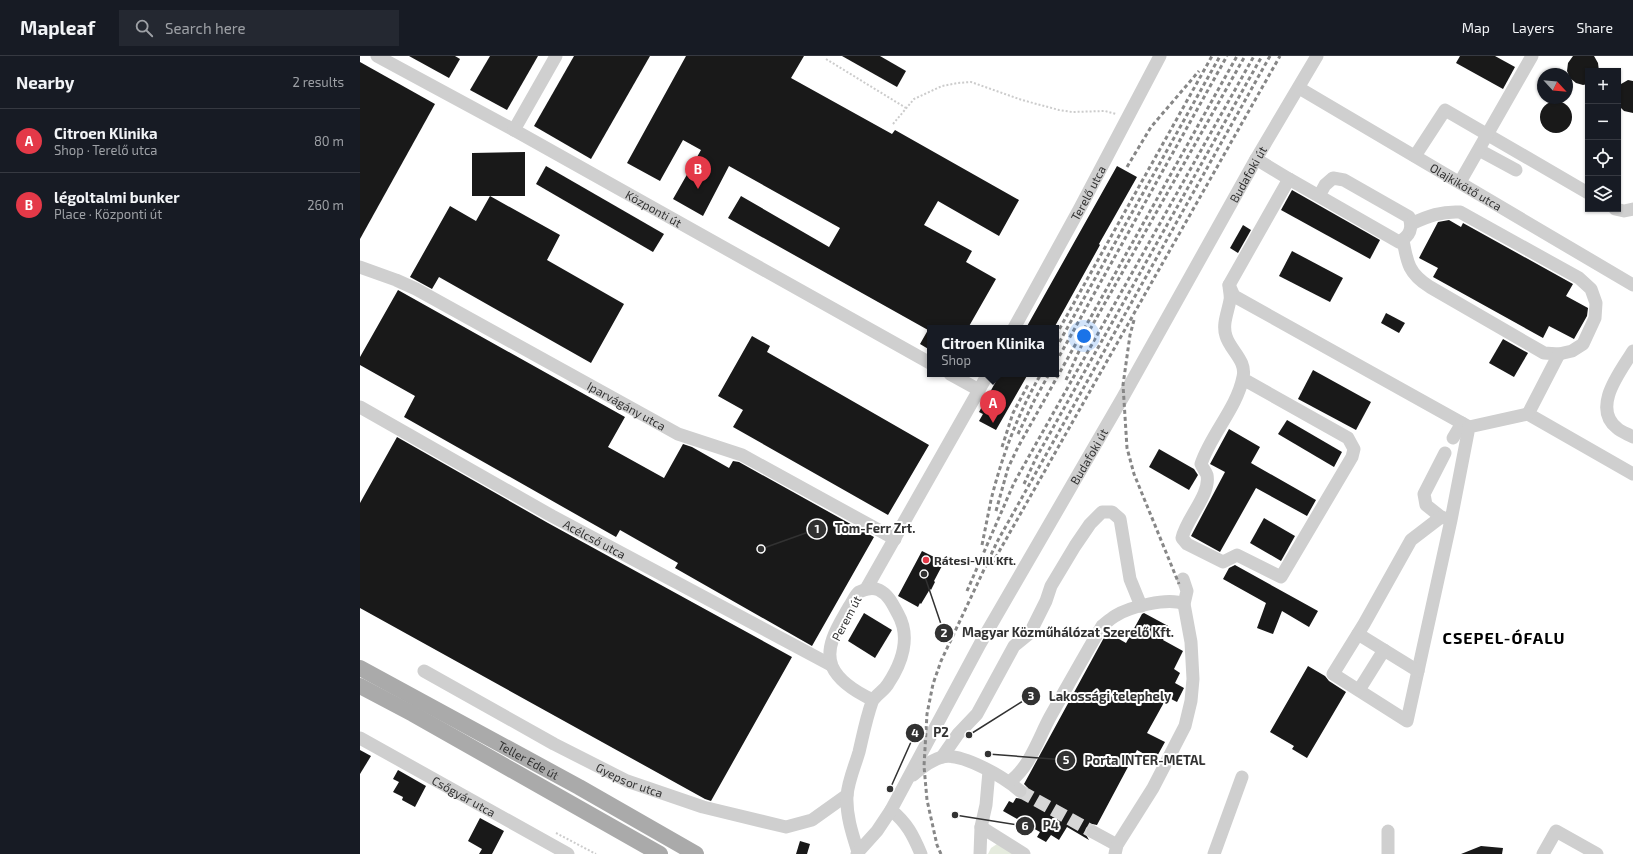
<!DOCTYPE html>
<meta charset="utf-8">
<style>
body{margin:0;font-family:"Exo 2",sans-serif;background:#242831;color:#f1f3f6}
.controls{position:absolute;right:12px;top:12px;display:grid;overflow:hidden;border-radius:0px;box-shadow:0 1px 3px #0004}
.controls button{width:36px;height:36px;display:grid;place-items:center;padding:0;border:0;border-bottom:1px solid #363941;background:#171b24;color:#f1f3f6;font:20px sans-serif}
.compass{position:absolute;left:1177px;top:12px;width:36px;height:36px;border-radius:50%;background:#171b24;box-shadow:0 1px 3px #0004;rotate:116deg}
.you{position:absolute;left:724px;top:280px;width:14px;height:14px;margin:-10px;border:3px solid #fff;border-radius:50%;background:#1a73e8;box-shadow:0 0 0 6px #1a73e833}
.badge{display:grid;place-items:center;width:26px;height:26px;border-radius:50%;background:#e43948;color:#fff;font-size:13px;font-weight:700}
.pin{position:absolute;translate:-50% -33px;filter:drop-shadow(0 1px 2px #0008)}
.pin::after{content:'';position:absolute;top:21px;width:14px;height:12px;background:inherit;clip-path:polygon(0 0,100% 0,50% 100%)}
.popup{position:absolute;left:567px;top:269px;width:132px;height:52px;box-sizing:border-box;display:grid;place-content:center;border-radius:0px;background:#171b24;filter:drop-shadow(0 1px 3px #0005);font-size:13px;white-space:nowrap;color:#9ea1a6}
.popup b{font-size:15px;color:#f1f3f6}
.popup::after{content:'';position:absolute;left:50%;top:100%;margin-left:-8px;border:8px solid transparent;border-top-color:#171b24}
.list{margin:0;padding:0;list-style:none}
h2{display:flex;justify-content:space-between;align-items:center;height:52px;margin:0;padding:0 16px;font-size:17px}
h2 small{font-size:13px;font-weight:400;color:#9ea1a6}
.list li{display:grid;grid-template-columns:26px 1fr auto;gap:12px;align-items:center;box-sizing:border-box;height:64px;padding:0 16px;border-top:1px solid #363941}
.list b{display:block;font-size:15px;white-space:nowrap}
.list p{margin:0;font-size:13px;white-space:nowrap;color:#9ea1a6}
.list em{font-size:13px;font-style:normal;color:#9ea1a6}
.icon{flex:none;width:22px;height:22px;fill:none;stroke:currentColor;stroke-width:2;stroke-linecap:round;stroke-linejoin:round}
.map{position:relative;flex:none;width:1273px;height:798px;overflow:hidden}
header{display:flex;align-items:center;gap:24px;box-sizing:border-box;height:56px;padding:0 20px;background:#171b24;border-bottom:1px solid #363941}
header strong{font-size:19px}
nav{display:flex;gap:22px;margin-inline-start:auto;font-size:14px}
.search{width:280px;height:36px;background:#242831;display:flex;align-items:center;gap:10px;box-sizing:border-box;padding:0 14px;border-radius:0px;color:#9ea1a6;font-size:15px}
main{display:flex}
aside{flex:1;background:#171b24}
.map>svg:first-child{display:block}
.green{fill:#e5ebde}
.building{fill:#191919}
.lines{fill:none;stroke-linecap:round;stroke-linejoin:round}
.minor-tunnel{stroke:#d6d6d6;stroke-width:13;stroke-dasharray:13 6;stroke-linecap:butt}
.path{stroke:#ccc;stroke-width:2;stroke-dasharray:2 2;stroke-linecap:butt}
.minor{stroke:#cfcfcf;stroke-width:13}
.major{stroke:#aaa;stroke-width:16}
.rail{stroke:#878787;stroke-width:3;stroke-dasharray:4 3;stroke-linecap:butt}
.poi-dot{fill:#e43948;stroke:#fff;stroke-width:1.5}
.labels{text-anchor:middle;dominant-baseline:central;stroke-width:4;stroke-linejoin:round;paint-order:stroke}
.street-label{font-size:12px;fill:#323232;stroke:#fff}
.poi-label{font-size:12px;font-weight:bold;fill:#323232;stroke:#fff;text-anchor:start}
.district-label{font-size:16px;font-weight:bold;letter-spacing:1px;fill:#000;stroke:#fff}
.leader{fill:none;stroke:#323232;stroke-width:1.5}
.callout-dot{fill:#323232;stroke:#fff;stroke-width:1.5}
.mark-label{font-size:12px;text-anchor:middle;font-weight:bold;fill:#fff}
.callout-label{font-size:13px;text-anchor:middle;font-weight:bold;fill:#323232;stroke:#fff;stroke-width:4;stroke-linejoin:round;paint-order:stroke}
</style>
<header>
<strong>Mapleaf</strong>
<div class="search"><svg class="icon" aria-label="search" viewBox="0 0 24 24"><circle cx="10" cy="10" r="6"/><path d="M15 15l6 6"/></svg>Search here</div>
<nav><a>Map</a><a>Layers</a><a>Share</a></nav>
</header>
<main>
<aside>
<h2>Nearby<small>2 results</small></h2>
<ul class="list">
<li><span class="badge">A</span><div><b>Citroen Klinika</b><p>Shop · Terelő utca</p></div><em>80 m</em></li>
<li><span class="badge">B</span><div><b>légoltalmi bunker</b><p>Place · Központi út</p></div><em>260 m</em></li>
</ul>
</aside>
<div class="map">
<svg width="1273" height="798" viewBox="0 0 1273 798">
<rect width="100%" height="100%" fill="#fff"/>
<path class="green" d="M637,788L658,798H628L631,792Z"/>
<g class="building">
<path d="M49,0H95L100,3L89,22Z"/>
<path d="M130,0H178L147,54L110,34Z"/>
<path d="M214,0H290L231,103L174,70Z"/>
<path d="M326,0H444L431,22L532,78L535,74L659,144L639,180L578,145L564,169L612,195L606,206L636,223L608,272H570V294L560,288L568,274L368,162L381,140L469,191L480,172L369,110L343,160L313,143L341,94L323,84L300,125L267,107Z"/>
<path d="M482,0H520L546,15L537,31Z"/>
<path d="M1100,0H1135L1155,11L1143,33L1096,7Z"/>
<path d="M1213,0H1234L1238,7L1239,15H1228V28L1223,29L1216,27L1210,22L1207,15L1208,7Z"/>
<path d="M0,6L75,48L0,183Z"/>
<path d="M1268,24L1273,25V57L1264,55L1258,49V32L1261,28Z"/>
<circle cx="1196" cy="61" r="16"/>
<path d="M165,96V140H112V97Z"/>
<path d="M186,110L304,178L293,196L176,128Z"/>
<path d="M757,110L777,121L739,188L740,189L694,272H666Z"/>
<path d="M932,134L1020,184L1010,203L921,154Z"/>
<path d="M130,140L200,179L187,204L264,248L231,307L79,221L72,233L50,221L90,150L116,165Z"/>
<path d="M1089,164L1101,171L1103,167L1213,228L1206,240L1228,252L1227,260L1214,283L1189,270L1183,282L1073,221L1078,212L1059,202L1078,166Z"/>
<path d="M883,169L891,174L878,197L870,192Z"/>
<path d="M932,195L983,222L970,246L919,220Z"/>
<path d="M38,234L265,361L248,391L304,422L323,388L332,391L369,412L373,405L379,406L514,481L452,590L315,512L318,507L260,474L256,481L44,361L55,340L0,309V301Z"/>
<path d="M1026,257L1045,267L1039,277L1021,267Z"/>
<path d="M392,280L410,290L407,296L569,389L528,459L373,371L383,354L358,340Z"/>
<path d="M1143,283L1168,297L1154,321L1129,307Z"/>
<path d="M953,314L1011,346L996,374L938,343Z"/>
<path d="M640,318H668L636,374L619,365L623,358L619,356Z"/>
<path d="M927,364L982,396L974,411L918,378Z"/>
<path d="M869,373L900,391L891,407L956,444L947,460L896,432L860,496L831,480L865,416L850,408Z"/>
<path d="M37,381L188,467L432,601L351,745L345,743L0,552V447Z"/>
<path d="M799,393L834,413L838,419L829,434L789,411Z"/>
<path d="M904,462L935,480L921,505L890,487Z"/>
<path d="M562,495L584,506L574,525L575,526L571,534L570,533L561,548L560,547L558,551L538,540Z"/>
<path d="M875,509L958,555L949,571L922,555L913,578L897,572L906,547L863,523L869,512Z"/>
<path d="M504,557L532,574L515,602L488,585Z"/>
<path d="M784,557L810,571L803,584L823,595L814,613L820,617L815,627L824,632L817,646L807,641L787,677L805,686L795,704L777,694L737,769L732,768L726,772L725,777L729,784L707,771L699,784L691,779L686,786L677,781L680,776L643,755L649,745L653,747L656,742L663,743L666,740L668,732L664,728L747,576L766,587L782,558Z"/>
<path d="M948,610L965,620L969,625L986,636L947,702L932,693L934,690L910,676Z"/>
<path d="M0,694L11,700L0,718Z"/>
<path d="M38,714L66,730L55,751L42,744L43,741L33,736L39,726L33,723Z"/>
<path d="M120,762L144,775L132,798H119L122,793L108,785Z"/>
<path d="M440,785L450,788L447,798H436Z"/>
<path d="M1121,790L1143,792L1142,798H1101Z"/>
</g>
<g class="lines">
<path class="minor-tunnel" d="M660,735L733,776"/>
<g class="path">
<path d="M466,3L546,52"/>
<path d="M533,68L554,43L582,30L598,27L611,26L662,44L699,54L712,56L745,55L756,58"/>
<path d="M196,777L236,798"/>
</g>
<g class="minor">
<path id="s1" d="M17,0L154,74L570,307"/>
<path id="s2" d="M939,32L1273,229"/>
<path d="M154,74L196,0"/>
<path d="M1119,94L1156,114"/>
<path d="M1055,100L1085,54L1228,137"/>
<path d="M929,123L1039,186C1050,180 1053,172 1049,161L984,124L973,122L965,129L959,140"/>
<path d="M1100,126L1172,0"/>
<path d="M1255,153L1264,155L1273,153"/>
<path d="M1043,184C1047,207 1049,218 1070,231L1184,297L1199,298L1212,295L1223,288L1235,262L1236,247L1231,233L1219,222L1100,156C1082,155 1068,160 1051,168"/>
<path id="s3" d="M0,211L36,224L56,233L318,378L382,399L535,483"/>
<path d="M869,229L874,240L1109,371"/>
<path id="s4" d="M654,272L720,152L800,0"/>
<path d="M1273,295C1261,315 1231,351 1257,372C1261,376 1268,378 1273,381"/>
<path d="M1199,298L1168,358L1273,418"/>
<path d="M590,318L619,334"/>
<path d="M883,323L988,382L994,393L992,401L921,521L877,499L863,506L827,488L822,482C826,463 851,438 847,419C846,416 842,411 841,408C851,378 877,352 883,321C887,305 870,294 866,280C862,268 868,256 870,244C871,240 869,234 869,229L929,123L896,103"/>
<path id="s5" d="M0,351L192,460L471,609"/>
<path d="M1093,382L1102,367"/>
<path d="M1081,461L1066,449L1064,438L1085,397"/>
<path d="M1091,464L1047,665L973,618L1004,568L1051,484L1081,461L1091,464L1109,371L1168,358"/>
<path d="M506,533L628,318"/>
<path d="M998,578L1058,615"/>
<path id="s6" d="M64,615L194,688L267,725L343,751L426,771L452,764L487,739"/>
<path d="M999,634L1024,594"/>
<path id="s7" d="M0,682L208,798"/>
<path d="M582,701L598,678L617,658L654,590L670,577L686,545L691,530L715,490L730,468L742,456H752L760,463L770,523L781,550"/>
<path d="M553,719C561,712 571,704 582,701C602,696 645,722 660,735"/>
<path d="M649,726C669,713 679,681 690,661C707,631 724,600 742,570C746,567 750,563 755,560C769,551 808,541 824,548"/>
<path d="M531,754C547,767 553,779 561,798"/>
<path d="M621,771L664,798"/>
<path d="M1028,775V798"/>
<path d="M733,776L757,789"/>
<path d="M498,796C492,777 486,759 487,740C488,725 495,710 499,696C503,679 506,663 512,646C515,639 524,635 528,628C542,607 551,581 538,558C533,549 529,539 519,534C513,531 505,533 499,536C495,539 492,547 489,551C480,567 464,590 472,610C479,626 498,637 513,644"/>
<path id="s8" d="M497,798L498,796L517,775L531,754L620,588L763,341L896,103L957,0"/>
<path d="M620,798L621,771L626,749L629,715"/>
<path d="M755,798L757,789L793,732L825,670L831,645L833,623L831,586L824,548L827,535L823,523"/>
<path d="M854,798L882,721"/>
<path d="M1183,798L1196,775L1237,798"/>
</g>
<g class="major">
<path id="s9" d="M0,612L219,731L336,798"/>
<path d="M0,630L53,658L300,798"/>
</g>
<g class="rail">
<path d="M767,111L791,71L839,15"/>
<path d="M774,264L770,279L763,329L767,392L774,418L819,528"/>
<path d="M696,279L852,0"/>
<path d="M696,292L860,0"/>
<path d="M696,306L867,0"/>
<path d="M706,324L724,284L885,0"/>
<path d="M658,378L674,345L689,318"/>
<path d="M642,391L653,357L669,327"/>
<path d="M664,428L676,402L902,0"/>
<path d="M636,455L648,412L658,391L877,0"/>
<path d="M622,489C625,474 628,459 631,444C642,400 658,357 681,318"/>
<path d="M632,508L920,0"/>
<path d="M607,535L654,427L894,0"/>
<path d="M581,798L577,789L567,744L564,710L567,658L573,628L581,605L637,486L910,0"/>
</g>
</g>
<circle class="poi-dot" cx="566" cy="504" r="4"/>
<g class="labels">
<g class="street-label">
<text stroke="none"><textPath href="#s8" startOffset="785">Budafoki út</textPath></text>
<text stroke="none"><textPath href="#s2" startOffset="194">Olajkikötő utca</textPath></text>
<text stroke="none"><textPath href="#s4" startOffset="154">Terelő utca</textPath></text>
<text stroke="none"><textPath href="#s1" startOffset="316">Központi út</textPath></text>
<text stroke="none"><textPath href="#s3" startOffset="301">Iparvágány utca</textPath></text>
<text stroke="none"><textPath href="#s8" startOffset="461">Budafoki út</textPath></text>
<text stroke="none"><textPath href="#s5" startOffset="269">Acélcső utca</textPath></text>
<text transform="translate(486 562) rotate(-62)">Perem út</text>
<text stroke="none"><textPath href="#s9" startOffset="192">Teller Ede út</textPath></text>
<text stroke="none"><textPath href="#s6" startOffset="233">Gyepsor utca</textPath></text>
<text stroke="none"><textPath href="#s7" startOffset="119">Csőgyár utca</textPath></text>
</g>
<g class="poi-label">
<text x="574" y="504">Rátesi-Vill Kft.</text>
</g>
<g class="district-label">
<text x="1144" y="581">CSEPEL-ÓFALU</text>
</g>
</g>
<path class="leader" d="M401 493L457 473M564 518L584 577M609 679L671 640M530 733L555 677M628 698L706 704M595 759L665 770"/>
<g class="callout-dot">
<circle cx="401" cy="493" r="4"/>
<circle cx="564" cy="518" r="4"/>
<circle cx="609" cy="679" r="4"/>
<circle cx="530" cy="733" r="4"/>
<circle cx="628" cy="698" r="4"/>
<circle cx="595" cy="759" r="4"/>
<circle cx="457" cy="473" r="10"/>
<circle cx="584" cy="577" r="10"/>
<circle cx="671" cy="640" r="10"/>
<circle cx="555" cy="677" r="10"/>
<circle cx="706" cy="704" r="10"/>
<circle cx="665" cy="770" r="10"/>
</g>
<g class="mark-label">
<text x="457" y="477">1</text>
<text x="584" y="581">2</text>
<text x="671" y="644">3</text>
<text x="555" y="681">4</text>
<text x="706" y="708">5</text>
<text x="665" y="774">6</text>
</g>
<g class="callout-label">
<text x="515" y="477">Tom-Ferr Zrt.</text>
<text x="708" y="581">Magyar Közműhálózat Szerelő Kft.</text>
<text x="750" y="645">Lakossági telephely</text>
<text x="581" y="681">P2</text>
<text x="785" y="709">Porta INTER-METAL</text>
<text x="691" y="774">P4</text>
</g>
</svg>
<div class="controls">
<button>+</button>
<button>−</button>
<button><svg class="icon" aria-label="locate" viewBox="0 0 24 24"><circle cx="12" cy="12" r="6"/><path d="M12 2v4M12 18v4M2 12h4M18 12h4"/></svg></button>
<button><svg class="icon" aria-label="layers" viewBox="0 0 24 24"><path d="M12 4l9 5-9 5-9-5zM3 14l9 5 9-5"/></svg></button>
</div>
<svg class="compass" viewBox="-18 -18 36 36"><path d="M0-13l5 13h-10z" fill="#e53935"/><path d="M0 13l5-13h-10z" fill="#9ea1a6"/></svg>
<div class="you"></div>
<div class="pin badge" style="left:633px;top:367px">A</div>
<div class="popup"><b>Citroen Klinika</b>Shop</div>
<div class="pin badge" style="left:338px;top:133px">B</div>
</div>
</main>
